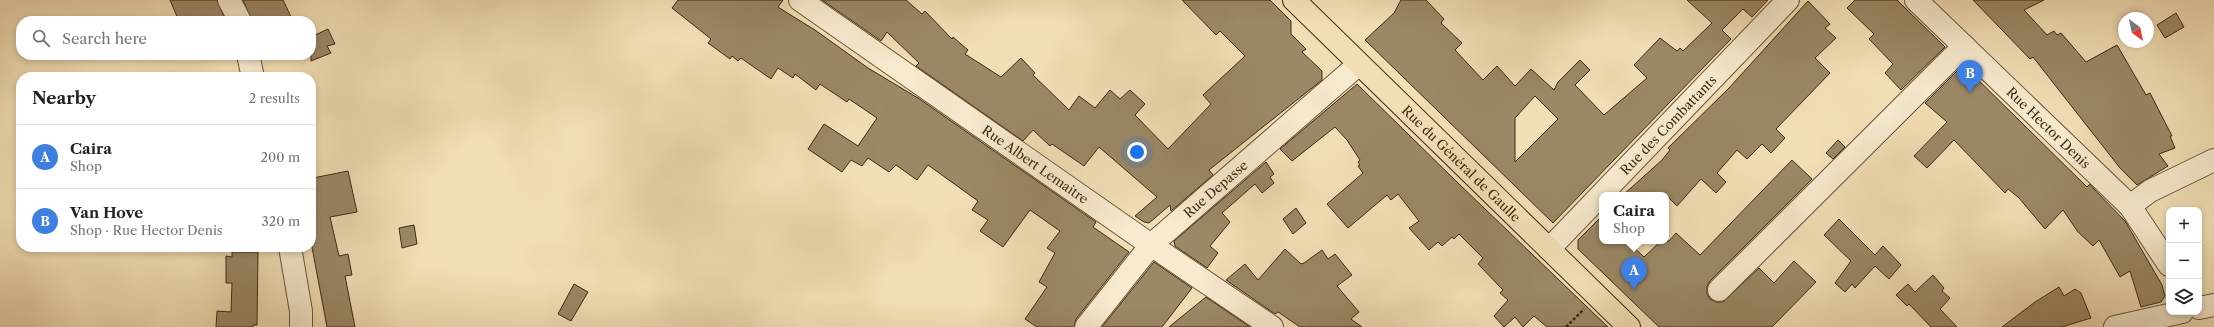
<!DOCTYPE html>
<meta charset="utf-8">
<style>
body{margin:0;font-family:"Libre Caslon Text",serif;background:#f6f6f6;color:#202124}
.controls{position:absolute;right:12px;bottom:12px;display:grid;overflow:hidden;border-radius:8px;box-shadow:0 2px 6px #0003}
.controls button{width:36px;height:36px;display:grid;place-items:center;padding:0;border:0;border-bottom:1px solid #e0e0e0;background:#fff;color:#202124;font:20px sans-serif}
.compass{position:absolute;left:2118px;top:12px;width:36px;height:36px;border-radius:50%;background:#fff;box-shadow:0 2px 6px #0003;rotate:147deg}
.you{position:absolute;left:1137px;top:152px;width:14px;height:14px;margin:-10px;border:3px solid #fff;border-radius:50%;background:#1a73e8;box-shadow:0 0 0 6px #1a73e833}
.badge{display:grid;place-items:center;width:26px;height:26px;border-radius:50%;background:#1a73e8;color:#fff;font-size:13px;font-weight:700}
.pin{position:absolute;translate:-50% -33px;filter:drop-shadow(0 1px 2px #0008)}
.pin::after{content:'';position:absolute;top:21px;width:14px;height:12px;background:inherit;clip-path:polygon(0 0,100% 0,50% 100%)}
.popup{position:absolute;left:1599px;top:192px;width:70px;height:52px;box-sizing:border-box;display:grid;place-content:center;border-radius:8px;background:#fff;filter:drop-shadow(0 1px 3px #0005);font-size:13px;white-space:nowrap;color:#757577}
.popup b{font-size:15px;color:#202124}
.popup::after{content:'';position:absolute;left:50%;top:100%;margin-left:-8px;border:8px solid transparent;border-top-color:#fff}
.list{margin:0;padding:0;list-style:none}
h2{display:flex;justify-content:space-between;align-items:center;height:52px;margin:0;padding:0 16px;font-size:17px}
h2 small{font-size:13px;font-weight:400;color:#757577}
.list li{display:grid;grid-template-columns:26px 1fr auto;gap:12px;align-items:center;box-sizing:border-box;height:64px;padding:0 16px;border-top:1px solid #e0e0e0}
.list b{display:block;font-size:15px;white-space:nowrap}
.list p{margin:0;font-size:13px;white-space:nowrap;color:#757577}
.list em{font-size:13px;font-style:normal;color:#757577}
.icon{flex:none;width:22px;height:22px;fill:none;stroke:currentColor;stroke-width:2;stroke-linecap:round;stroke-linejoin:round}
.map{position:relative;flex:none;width:2214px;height:327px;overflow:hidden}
.search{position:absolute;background:#fff;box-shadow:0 2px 6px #0003;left:16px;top:16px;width:300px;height:44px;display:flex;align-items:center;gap:10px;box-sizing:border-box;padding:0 14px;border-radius:16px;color:#757577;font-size:15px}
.panel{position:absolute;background:#fff;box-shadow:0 2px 6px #0003;left:16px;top:72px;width:300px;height:180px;border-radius:16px}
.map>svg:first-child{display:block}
.building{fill:#9b8866;stroke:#3d2a11;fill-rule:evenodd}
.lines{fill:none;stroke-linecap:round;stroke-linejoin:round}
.minor-casing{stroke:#6a573a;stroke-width:24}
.major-casing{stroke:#3d2a11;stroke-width:24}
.path{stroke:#3d2a11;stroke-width:2.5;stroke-dasharray:3 2;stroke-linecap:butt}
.minor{stroke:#f7eacf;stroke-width:22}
.major{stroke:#f2deb5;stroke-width:22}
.labels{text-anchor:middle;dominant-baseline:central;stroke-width:4;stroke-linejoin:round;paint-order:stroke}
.street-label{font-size:13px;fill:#3d2a11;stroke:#f7eacf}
</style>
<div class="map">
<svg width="2214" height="327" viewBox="0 0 2214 327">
<rect width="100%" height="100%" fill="#f2deb5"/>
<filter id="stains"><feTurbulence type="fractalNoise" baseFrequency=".005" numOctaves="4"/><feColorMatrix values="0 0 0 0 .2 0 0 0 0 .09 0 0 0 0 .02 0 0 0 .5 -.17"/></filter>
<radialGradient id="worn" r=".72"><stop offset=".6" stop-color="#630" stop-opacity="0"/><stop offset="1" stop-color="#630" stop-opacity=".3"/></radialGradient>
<g class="building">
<path d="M170,0H217L226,21H179Z"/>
<path d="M243,0H283L293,21H252Z"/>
<path d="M678,0H783L778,7L789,14L815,30L868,68L918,98L1096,222L1093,227L1129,252L1076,319L1074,327H1037L1025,319L1047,287L1039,282L1055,253L1047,248L1060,231L1030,210L1003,247L980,231L988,220L972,210L978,201L928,165L917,180L896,165L889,172L868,158L862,166L851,160L842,172L808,149L824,124L858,146L877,118L849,99L847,102L820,84L816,90L795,74L793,78L778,68L771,79L741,58L738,61L732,56L730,59L708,43L711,39L672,8Z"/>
<path d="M822,0H906L922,14L925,11L952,39L953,37L968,50L965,54L1001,77L1021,58L1035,73L1033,75L1069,110L1079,96L1095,108L1110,90L1120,99L1130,90L1145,104L1135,115L1168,149L1211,104L1203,95L1245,56L1220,31L1216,35L1182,0H1270L1291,21V34L1306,49L1302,52L1322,71V80L1209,170L1213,175L1171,211L1170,205L1149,223L1144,222L1135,216L1157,197L1099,147L1084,166L1052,144L1050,146L1033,130L1023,141L916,66L919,63L887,32L881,41Z"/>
<path d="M1401,0H1426L1444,19L1441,23L1462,43L1455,50L1483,80L1497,66L1515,86L1531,69L1554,90L1558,82L1580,60L1590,70L1575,85L1604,115L1647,78L1634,65L1660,38L1677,51L1680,48L1683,51L1712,23L1687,0H1768L1752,17L1743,9L1722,30L1731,39L1553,223L1365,40L1394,13ZM1535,96L1558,119L1515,162V118Z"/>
<path d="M1855,0H1897L1945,47L1901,90L1885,73L1893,64L1869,39L1874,34L1847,8Z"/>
<path d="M1973,0H2044L2024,10L2047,35L2054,31L2057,35L2061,33L2086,62L2117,45L2146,95L2150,93L2172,136H2170L2175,148L2159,154L2168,166L2137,185L2120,168L2033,57L2030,59Z"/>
<path d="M1808,1L1830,24L1825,28L1836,38L1815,58L1830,73L1776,129L1785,138L1771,153L1762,144L1747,159L1737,150L1717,173L1726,182L1716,193L1701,179L1677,206L1666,195H1623L1662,160L1670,150L1668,148L1729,88Z"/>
<path d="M2176,13L2184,27L2165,38L2157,25Z"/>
<path d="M328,29L335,44L327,46L331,53L311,61V37Z"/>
<path d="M1963,65L2087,187L2090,184L2093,188L2125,221L2162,285L2165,296L2161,302L2141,307L2130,271L2120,277L2099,240L2093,246L2078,232L2063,210L2045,229L2019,198L2008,189L2005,193L1954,140L1927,168L1914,156L1947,122L1925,103Z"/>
<path d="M1357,84L1458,183L1608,327H1547L1534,316L1523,327L1515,317L1504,327L1494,316L1508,300L1500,293L1503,290L1478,264L1483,258L1459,234L1454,239L1452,237L1442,246L1438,242L1429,250L1409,228L1419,221L1398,194L1391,200L1387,195L1348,228L1327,204L1363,173L1358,166L1360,165L1358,162L1360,160L1347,140L1335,127L1292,161L1280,149Z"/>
<path d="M1838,140L1845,147L1833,159L1826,153Z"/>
<path d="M1792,160L1812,179L1710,281L1707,287V294L1710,299L1716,302H1723L1759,268L1774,283L1794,261L1816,282L1772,327H1659L1578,249V240L1602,216V241H1627L1644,257L1661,241H1669L1676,233L1700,255Z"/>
<path d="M1266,162L1274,174L1270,177L1274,183L1262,193L1255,184L1222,213L1230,222L1210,246L1218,253L1207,268L1175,246L1174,241Z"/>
<path d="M348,171L357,212L330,217L339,256L348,254L352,275L345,276L355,327H327L311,242V187H314L313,178Z"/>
<path d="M1296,208L1306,223L1293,234L1283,219Z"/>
<path d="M1839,219L1875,255L1883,246L1901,265L1889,279L1875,266L1855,288L1852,284L1845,292L1835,283L1851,261L1824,235Z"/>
<path d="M414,225L417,244L402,248L399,228Z"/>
<path d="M1285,249L1301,264L1304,263L1322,250L1328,259L1335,254L1352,275L1337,286L1359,312L1351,319L1362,327H1300L1278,312L1275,314L1226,280L1245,264L1258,280Z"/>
<path d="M232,252H258L257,325H253V327H216L217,311L231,312L232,283H226V256L232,257Z"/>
<path d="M1154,262L1192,288L1162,327H1102Z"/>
<path d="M1933,275L1944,288L1942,291L1950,298L1940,309L1957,327H1931L1909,304L1907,306L1896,295L1908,284L1915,292Z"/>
<path d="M574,284L588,292L571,321L558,314Z"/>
<path d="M2059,287L2064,296L2075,289L2081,293L2091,318L2062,327H2002L2035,302Z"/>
<path d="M1206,297L1250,327H1169Z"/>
</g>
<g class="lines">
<g class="minor-casing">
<g id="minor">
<path d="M229,0L240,21"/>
<path id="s1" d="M800,0L1151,245L1272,327"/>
<path id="s2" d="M1916,0L2130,206L2169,265"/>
<path d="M248,55L253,77"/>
<path d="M2130,206L2150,191L2214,160"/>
<path d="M290,247L301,311V327"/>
<path id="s3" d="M1549,249L1788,0"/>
<path d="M1719,290L1964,46"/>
<path d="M2199,308L2214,305"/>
<path id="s4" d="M1086,327L1151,245L1359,64"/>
<path d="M2115,327L2182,312"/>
</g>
</g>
<g class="major-casing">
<g id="major">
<path id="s5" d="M1294,0L1629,327"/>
</g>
</g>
<path class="path" d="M1566,327L1584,309"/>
<use href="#minor" class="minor"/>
<use href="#major" class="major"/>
</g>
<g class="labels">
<g class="street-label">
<text stroke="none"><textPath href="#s3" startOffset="172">Rue des Combattants</textPath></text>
<text stroke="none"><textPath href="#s2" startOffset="184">Rue Hector Denis</textPath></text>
<text stroke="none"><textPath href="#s5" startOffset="234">Rue du Général de Gaulle</textPath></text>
<text stroke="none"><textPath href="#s1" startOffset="287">Rue Albert Lemaitre</textPath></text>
<text stroke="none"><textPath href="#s4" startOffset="190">Rue Depasse</textPath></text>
</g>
</g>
<rect width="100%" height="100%" filter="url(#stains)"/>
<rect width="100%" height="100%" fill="url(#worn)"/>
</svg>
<div class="controls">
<button>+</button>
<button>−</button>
<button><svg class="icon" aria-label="layers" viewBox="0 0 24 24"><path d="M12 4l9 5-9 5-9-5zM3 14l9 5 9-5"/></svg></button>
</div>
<svg class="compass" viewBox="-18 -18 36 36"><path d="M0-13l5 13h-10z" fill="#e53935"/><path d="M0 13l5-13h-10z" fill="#757577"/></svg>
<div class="you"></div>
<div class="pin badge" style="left:1634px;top:290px;background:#3f7fe0">A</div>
<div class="popup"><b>Caira</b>Shop</div>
<div class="pin badge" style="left:1970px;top:93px;background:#3f7fe0">B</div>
<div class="search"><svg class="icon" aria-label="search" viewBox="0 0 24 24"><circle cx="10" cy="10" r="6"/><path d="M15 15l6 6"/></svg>Search here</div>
<section class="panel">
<h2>Nearby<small>2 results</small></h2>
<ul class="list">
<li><span class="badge" style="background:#3f7fe0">A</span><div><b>Caira</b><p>Shop</p></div><em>200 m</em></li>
<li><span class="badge" style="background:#3f7fe0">B</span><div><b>Van Hove</b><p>Shop · Rue Hector Denis</p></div><em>320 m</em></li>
</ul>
</section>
</div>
